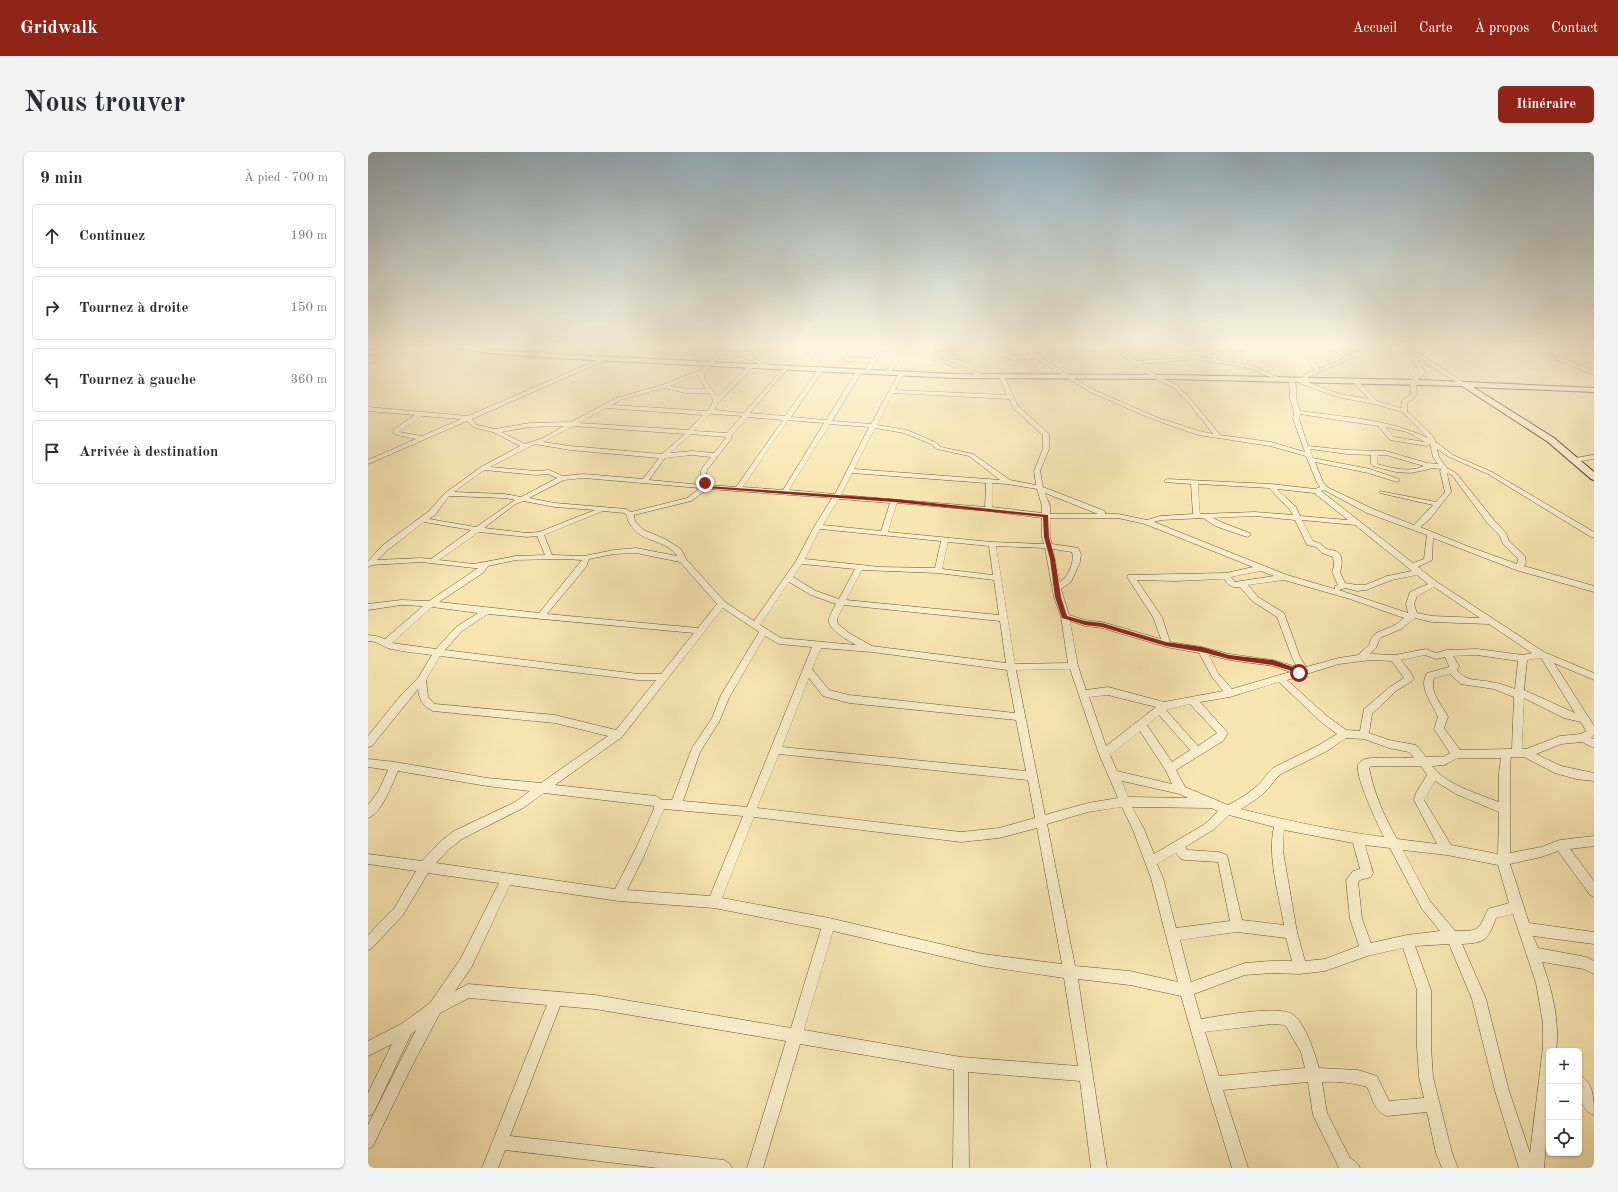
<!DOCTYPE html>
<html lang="fr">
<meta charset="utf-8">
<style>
body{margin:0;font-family:"Old Standard TT",serif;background:#f2f2f3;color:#2b2b33}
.controls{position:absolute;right:12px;bottom:12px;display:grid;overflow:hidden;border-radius:6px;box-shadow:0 1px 3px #0004}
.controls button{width:36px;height:36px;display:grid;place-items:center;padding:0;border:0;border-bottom:1px solid #e1e1e2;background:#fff;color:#2b2b33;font:20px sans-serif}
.stop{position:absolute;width:12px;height:12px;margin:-9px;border:3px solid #8f2418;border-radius:50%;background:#fff}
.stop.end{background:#8f2418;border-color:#fff;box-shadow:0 1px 4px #0008}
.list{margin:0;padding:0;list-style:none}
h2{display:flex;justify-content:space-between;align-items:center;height:52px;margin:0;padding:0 16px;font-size:17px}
h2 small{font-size:13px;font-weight:400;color:#7c7c81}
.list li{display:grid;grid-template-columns:26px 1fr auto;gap:12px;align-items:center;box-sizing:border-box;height:64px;margin:0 8px 8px;padding:0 8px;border:1px solid #e1e1e2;border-radius:6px}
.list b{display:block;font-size:15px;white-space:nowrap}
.list em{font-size:13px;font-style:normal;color:#7c7c81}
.icon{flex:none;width:22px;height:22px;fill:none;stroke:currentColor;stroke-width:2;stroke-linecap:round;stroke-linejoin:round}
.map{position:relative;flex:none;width:1226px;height:1016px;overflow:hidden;border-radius:6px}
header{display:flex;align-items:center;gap:24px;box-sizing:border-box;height:56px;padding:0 20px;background:#8f2418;color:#fff}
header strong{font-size:19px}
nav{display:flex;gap:22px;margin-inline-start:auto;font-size:14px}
.intro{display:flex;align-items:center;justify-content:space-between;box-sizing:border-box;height:96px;padding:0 24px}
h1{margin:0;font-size:28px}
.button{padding:10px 18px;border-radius:6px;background:#8f2418;color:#fff;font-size:14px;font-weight:700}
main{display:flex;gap:24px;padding:0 24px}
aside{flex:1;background:#fff;border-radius:6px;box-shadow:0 1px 3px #0004}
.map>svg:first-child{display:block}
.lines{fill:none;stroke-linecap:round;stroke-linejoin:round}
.street-casing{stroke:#645439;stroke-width:1}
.secondary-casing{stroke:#332311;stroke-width:2}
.street{fill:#faefcd;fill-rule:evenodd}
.secondary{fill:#faefcd;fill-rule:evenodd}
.route{fill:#8f2418}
</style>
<header>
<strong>Gridwalk</strong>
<nav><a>Accueil</a><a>Carte</a><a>À propos</a><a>Contact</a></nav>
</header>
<div class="intro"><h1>Nous trouver</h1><a class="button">Itinéraire</a></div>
<main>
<aside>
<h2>9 min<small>À pied · 700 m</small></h2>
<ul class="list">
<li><svg class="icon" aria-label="ahead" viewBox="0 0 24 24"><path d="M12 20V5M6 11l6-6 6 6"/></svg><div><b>Continuez</b></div><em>190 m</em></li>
<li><svg class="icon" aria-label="right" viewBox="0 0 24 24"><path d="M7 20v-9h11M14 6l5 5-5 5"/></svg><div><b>Tournez à droite</b></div><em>150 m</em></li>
<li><svg class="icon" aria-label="left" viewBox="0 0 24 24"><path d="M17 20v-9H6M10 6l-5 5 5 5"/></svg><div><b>Tournez à gauche</b></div><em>360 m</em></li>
<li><svg class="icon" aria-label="arrive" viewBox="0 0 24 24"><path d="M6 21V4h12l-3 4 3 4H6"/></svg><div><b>Arrivée à destination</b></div></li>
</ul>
</aside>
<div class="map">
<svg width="1226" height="1016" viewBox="0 0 1226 1016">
<rect width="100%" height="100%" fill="#f8e6b2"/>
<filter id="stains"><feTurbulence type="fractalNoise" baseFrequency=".005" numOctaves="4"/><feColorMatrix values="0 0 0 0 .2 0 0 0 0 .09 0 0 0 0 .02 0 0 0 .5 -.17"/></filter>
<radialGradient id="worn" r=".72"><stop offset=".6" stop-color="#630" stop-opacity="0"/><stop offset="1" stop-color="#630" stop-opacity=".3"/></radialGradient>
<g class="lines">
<g class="street-casing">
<g id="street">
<path d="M27,193H33L0,212V208L11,202H0V198L16,199Z"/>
<path d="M117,193H122L121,197L122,200H118L115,197Z"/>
<path d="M183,193H188L175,204H171V202Z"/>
<path d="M236,193H241L227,207H223V205Z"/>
<path d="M358,193H363L358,199L377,203L407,215L402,216L374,205L356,201L341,215L336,223L338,230L350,245L381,213L386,214L350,251L346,258H347L376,261L418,213L421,215L420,216L382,261L417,264L451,216L453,215L456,217L423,265L458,268L488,220L491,218L494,220L464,269L503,272L531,221L536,222L527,238L639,243L631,225L636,224L650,254L681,282V297L672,319L675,335L737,359V362H750L779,368L792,364L825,362L823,332L797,330V328L799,327L903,332L947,337L952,335L949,331L938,304L902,294L830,283L784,267L722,240L667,206L646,208L631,204L623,193H628C639,207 646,204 663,203L649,193H654L703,225L726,238L788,265L831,279L845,282L823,254L806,236L784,225L752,202L744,193H749L769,209L825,205L819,199L808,193C823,193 820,199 830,204C834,206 840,206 844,207L845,193H850L849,208L867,211L868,193H873V212L884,214L913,226V228H909L881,216L828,207L773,212L788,223L810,234L827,252L852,283L903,290L937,300L925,267L926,260L922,246L921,227H930L972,242L1001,247L983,228L988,227L1009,249L1033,256L1034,249L1043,242L1042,230L1051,220L1042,200L1033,193H1038L1095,230V232H1091L1049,205L1057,220L1048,230L1049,242L1045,247L1039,251V259L1065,284L1068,290L1085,303L1124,320L1226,380V385H1223L1120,322L1081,305L1069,297L1071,305L1079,316L1088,321L1126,368L1138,381L1141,389L1157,404L1158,411L1156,414L1226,434V440L1148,418L1065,386L1064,408L1050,415L1069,430L1176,500L1226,521V528L1186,511L1226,574V583L1223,586L1226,587V596L1214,590L1193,592L1168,602L1193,614L1226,621V629L1208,627L1187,621L1156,605H1143L1142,611V701L1173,695L1192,688L1226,684V694L1202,697L1226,729V745L1222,743L1190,699L1173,705L1142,712L1161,771L1226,780V792L1165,784L1170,796L1218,805L1226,809V822L1216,817L1174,810C1184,838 1192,869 1188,899H1181V955L1176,1016H1151L1127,939L1104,847L1081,792L1047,794L1063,838V895L1065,925L1084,1001L1090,1016H1074L1068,1001L1059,960L1019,964C1006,959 1005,947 999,935C985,931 970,929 954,930L959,961L982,1006L989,1011L992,1016H971L945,963L940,930L855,938L880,1016H864L838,931L813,844L762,833L710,827L739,1016H723L712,929L600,920L601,1016H585L586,918L432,892L395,1016H379L418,889L227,857L192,854L142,984L356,1008L361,1011L364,1016H290L137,998L130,1016H114L179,853L101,846L72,861L43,916L5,994L0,997V973L48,878L43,882L5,962L0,964V941L24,892L0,904V889L33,872L62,851L93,806L131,731L60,721L35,763L4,796L0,798V783L27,755L48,719L0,712V702L54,709L72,690L86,679L147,650L162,639L119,634L30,619C24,632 14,661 0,666V653L10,640L20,618L0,615V607L27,610L119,626L173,631L240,584L187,571L65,559C55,555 51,547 50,537L4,594L0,595V584L34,542L50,526L64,503C50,501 37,500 23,497C15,495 9,489 0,489V483L8,484L17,487L55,454L33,453L0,458V452L33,448L61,449L110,416H106L53,410L4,413L0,415V409L15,393L61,359L77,341L113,315L152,294L125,280L105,275L99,269L0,312V308L48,287L29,283L25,281L26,277L47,263L0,259V255L100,264L236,205H240V207L104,267L109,273L127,277L162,271L203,270L248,246L294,233L333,218ZM331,222V227L338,237H318L302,234ZM926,229L969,245L1006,252L1034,260L1060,286C1021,267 975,265 932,259L928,246V234ZM296,236L318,241H341C347,248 345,253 339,259L244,253L252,248ZM525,241L641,247L645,256L675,283V297L666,319L668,333L642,328L605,302L573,295L567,290L539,278L509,273ZM238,256L335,263L320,278L211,271ZM343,261L346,262L374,264L359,281L326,279ZM932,262L1010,274L1022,288L1059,294L1062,292L1065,305L1070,312L1059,311L1018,299L979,298L940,294L931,267ZM54,264L93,267L54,284L31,280ZM380,265L415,268L368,335L341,333L338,324L339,318L363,287L364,283ZM420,268L456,271L415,338L375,335ZM462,272L501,275L467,342L421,338ZM196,274L175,286L157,292L133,280L162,275ZM205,274L317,282L294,302L202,294L175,290ZM1017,275L1039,280L1057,290L1026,285ZM507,276L536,281L563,292L569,297L601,304L632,328L486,317ZM323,282L358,285V286L346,301L324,299L302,301ZM167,292L202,298L291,306L275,327L216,322L195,324L181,318L168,319L122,315ZM942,297L979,302L1003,303V312L1005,314L1028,320L1042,321L1058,318L1064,316L1073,317L1072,319L1077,340L1068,350L1012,339V341L1065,353L1046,373L1005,357L959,335L955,330L947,310L1000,321L1029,330L1032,328L1031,327L1002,317L945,306ZM324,303L343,305C334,316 330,318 334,333L281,328L297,306ZM1010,303H1018L1056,314C1041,321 1024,316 1009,312ZM116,318L168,323L180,322L189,326L153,345L137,342L86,340ZM484,321L618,331L617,355L473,343ZM1079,321L1084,323L1120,372L1132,384L1135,392L1150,407L1149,412L1099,394L1052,375L1061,368L1083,340ZM216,326L332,336L319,346L263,360L258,357L187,351L161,346L196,328ZM624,331L639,332L669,337L674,354V361L624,355ZM830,332L901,336L922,358L925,363L887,360L832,362ZM340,337L464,346L446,375L428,409L386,469L357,450L318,407L313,397L297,387L276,378L267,369L266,363L323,349ZM909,337L946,341L980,368L932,364L928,355ZM956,338L999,361L1059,383L1056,407L1045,411L953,339ZM677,341L730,362H682V354ZM81,344L137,346L147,348L108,375L61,367L67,363ZM471,347L522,351L513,379L455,373ZM155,349L187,355L227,358L171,380L159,381L116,376L146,353ZM529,351L620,359L674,366V385L676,392L624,390L520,380ZM235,359L256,361C260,364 259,365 260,369C262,373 267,379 271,382C282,390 302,391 309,404L268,396L246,398L216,404L184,403L176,383ZM887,364L927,368L939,393L948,395L954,401L965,405L966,414L964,420L970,433L967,434V437L919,423L786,370L793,368L835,366L847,374L879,385L883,383L882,381L853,370L845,366ZM682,366H750L777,372L885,415L858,421L760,423L759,425L785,465L793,487L734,470L717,468L701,463L693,437L703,430L712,410L713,402L710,396L684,392L682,385ZM934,368L987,373L1044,419L1019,424L997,433H989L977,431L972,420C974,414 976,403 968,399C965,398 962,398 959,397C953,393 953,391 945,389ZM56,370L103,378L63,407L53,406L9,408L21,397ZM452,377L573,389L567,416L512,415L437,407ZM111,380L159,385L169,384L177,403L148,404L106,412L71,408ZM580,390L621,394L625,423L574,417ZM628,394L677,396L686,445L693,465L700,511L647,512ZM685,397L704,400C707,410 700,425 692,430ZM268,401L312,410L349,452L330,476L179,462L218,415L221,407L246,402ZM196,407L214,408L171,461L71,450L115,421L120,414L148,408ZM434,412L487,417L471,447L448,439L425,425ZM494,418L570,421L626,428L631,463L478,448ZM893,419L906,424L867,430L863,425ZM1049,423L1060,432L1042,440L1038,452L1040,461L971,438L978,436L989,439L998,438L1024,428ZM856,427C861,433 863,436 872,435L884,449L909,465L924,505L929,515L905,508L861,502L834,495L802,490L794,465L769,428L807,429ZM916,428L982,447L1036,466L1027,473L1008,481L1003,487L1001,493L990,503L971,506L938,515L932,505L916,461L890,445L880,433ZM421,430L443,443L468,452C466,456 462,462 461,467C459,478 480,488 488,493L413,486L392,473ZM1066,435L1112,466L1064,464L1049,461L1046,452L1049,444ZM476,453L632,469L638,511L504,494L481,481L470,472L469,467ZM64,455L110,461L88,475L68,497L24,491ZM355,456L391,480L353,543L344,566L324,596L304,648H294L288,644L187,633L254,585ZM120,462L326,481L293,522H270L77,498L94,479ZM1047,466L1064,470L1121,472L1164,501L1155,503L1109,497L1079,498L1068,501L1058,497L1027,503L1002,502L1008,496L1011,488L1014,485L1033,477ZM702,469L717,474L734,476L798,495L831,501L844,525L855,539L796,550L740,535L718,538L710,514ZM397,484L411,492L444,495L379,655L315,649L332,600L351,570L361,546ZM453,496L504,500L639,518L647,561L481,543L461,538L444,517ZM841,503L861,508L905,514L922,520L864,537L850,521ZM1057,503L1068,507L1077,505L1081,514V515L1059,521C1050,537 1064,550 1070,565L1066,577L1082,601L1075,605H1058L1048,593L1021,588L1001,581L1004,562L1028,539L1044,529L1046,527L1043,521L1033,508ZM1109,503L1150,509L1147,537C1139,534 1131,531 1123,530C1109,527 1098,530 1089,518L1091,514L1085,504ZM72,504L270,528H288L248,578L187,563L67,552L60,545L58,528ZM1173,506L1207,561L1156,538L1159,508ZM1004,508L1024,509L1036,526L1022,535L996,557L992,579L978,578L959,564L919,528L971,512ZM702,517L731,602L750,646L720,651L677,663L648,518ZM1082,522L1093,532L1126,537L1146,545L1144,597L1092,598L1076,576L1080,565C1074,553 1061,540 1066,526ZM441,526L455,544L481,551L648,568L658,619L414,595ZM911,530L953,570L969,582L951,593L905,616C900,620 897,626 892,631C883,640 872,647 860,653L817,635L808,618L855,589L860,581L832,550L862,545ZM740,543L788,555L738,594L721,545ZM1156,546L1196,566L1213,570L1218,579L1213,582L1192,584L1158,597H1154ZM822,552L849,581L830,594L798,558ZM791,563L822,598L804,610L779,573ZM772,579L798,619L804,632L749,619L742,603ZM978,586L996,587L1021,596L1041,600L1046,606C1038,606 1002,605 997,607C995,608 991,610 990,613C987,625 1010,673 1016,685C968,679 920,669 873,657C883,651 892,645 900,637C904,632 907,627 913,622L959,599ZM411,602L660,628L667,666L631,676L593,680L389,656ZM1090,606H1133L1131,621V650C1110,642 1077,632 1064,614L1076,613ZM1003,614H1053L1059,623L1048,641L1046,648L1069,692L1029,687C1016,664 1006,641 1001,616ZM754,629L812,642L820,646L760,645ZM1067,629L1088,642L1131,660L1130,702L1083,693L1056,648ZM176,641L286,654V657L267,698L247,737L68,711L80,698L94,687L155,656ZM754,655L765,678L783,726L810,830L762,819L707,814L679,672L720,660ZM764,655L843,656L850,659L837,672L786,702L776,677ZM296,657L375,664L342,744L259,738L275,706ZM861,663L906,675C899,704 911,743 916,773L874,768L859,703L851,700L820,698L817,695L845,678ZM386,665L593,690L631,686L669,676L694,812L615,802L461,766L354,746ZM916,678L985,691L992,717L985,719L978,728L982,767L991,794L957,807L937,809L929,780L915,699ZM997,693L1022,696L1054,757L1072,779L1039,783L1003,791L994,767L990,730L992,728L1003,725L1005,721ZM1035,698L1079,703L1130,713L1141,751L1120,757C1110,779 1112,779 1087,779L1062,749ZM808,701L813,707L817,708L850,710L862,769L808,776L795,726L789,712ZM142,733L250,749L346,756L453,777L423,876L227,843L100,832L87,839L103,816ZM1145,762L1168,831L1175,871V895L1162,1001L1141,939L1118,847L1094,792C1118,791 1120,787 1128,766ZM465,779L615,814L696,826L710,914L593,905L436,878ZM869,780L918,786L924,809H903L877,811L823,830L812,788ZM1035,796L1049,838V895L1051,925L1056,946L1021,949L1009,924L990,918L951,916C947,902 937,870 924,862C908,853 852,864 833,867L826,842L877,823L903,821L932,822L957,819L999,804ZM905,872L916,873L919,876L933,900L937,916L851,924L837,880Z"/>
<path d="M459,193H466L443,203L438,202Z"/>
<path d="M520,193H532L624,225L619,226L541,199L534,203L522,222H518L517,221L530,201L536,198L525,194L510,206L501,221L496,220L502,210L477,209L474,207L477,205L504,207Z"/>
<path d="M591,193H597L581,202L602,208V210L577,204L572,205V203L551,196L554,194L576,201Z"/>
<path d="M1015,193H1026L1002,198L940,225L939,229L934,228L936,223L947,218L939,208L942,205L940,201L943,195H969L980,204L999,196ZM947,198H966L976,206L951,217L945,208L948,205L946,201Z"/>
<path d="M1221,193H1226V196Z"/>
<path d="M1190,204L1226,219V223L1188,207L1187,206Z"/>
<path d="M1226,303V307L1207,310L1204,308L1207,306Z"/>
<path d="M1211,923C1226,929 1226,949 1226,963C1210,957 1211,937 1211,923Z"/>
</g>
</g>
<g class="secondary-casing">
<path id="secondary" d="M81,193H96L120,197L185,202L586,222L803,223L1052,228L1226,236V240L1105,235L1186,286L1226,320V328L1223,327L1180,290L1094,234L803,227L586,226L185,206L120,201L84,195Z"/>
</g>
<use href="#street" class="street"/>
<use href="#secondary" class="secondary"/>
</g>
<linearGradient id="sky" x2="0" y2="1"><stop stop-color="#93aebc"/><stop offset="0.58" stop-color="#fcf4dc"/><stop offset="1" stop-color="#fcf4dc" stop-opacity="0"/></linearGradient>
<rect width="1226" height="335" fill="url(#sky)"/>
<path class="route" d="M337,330L340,334L526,347L680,363L681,385L687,407L693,445L699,464L717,469L734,471L798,490L834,495L861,503L905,508L925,515L935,521L931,524L921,518L904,513L861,507L834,500L798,494L734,475L717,473L694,466L687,445L682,407L676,385L675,365L526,350L338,336L334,331Z"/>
<rect width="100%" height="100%" filter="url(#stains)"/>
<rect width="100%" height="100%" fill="url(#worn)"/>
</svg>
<div class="controls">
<button>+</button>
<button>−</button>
<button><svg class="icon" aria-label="locate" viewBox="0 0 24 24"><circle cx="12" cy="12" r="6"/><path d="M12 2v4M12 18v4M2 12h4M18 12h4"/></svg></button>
</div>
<div class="stop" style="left:931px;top:521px"></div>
<div class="stop end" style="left:337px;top:331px"></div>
</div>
</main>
